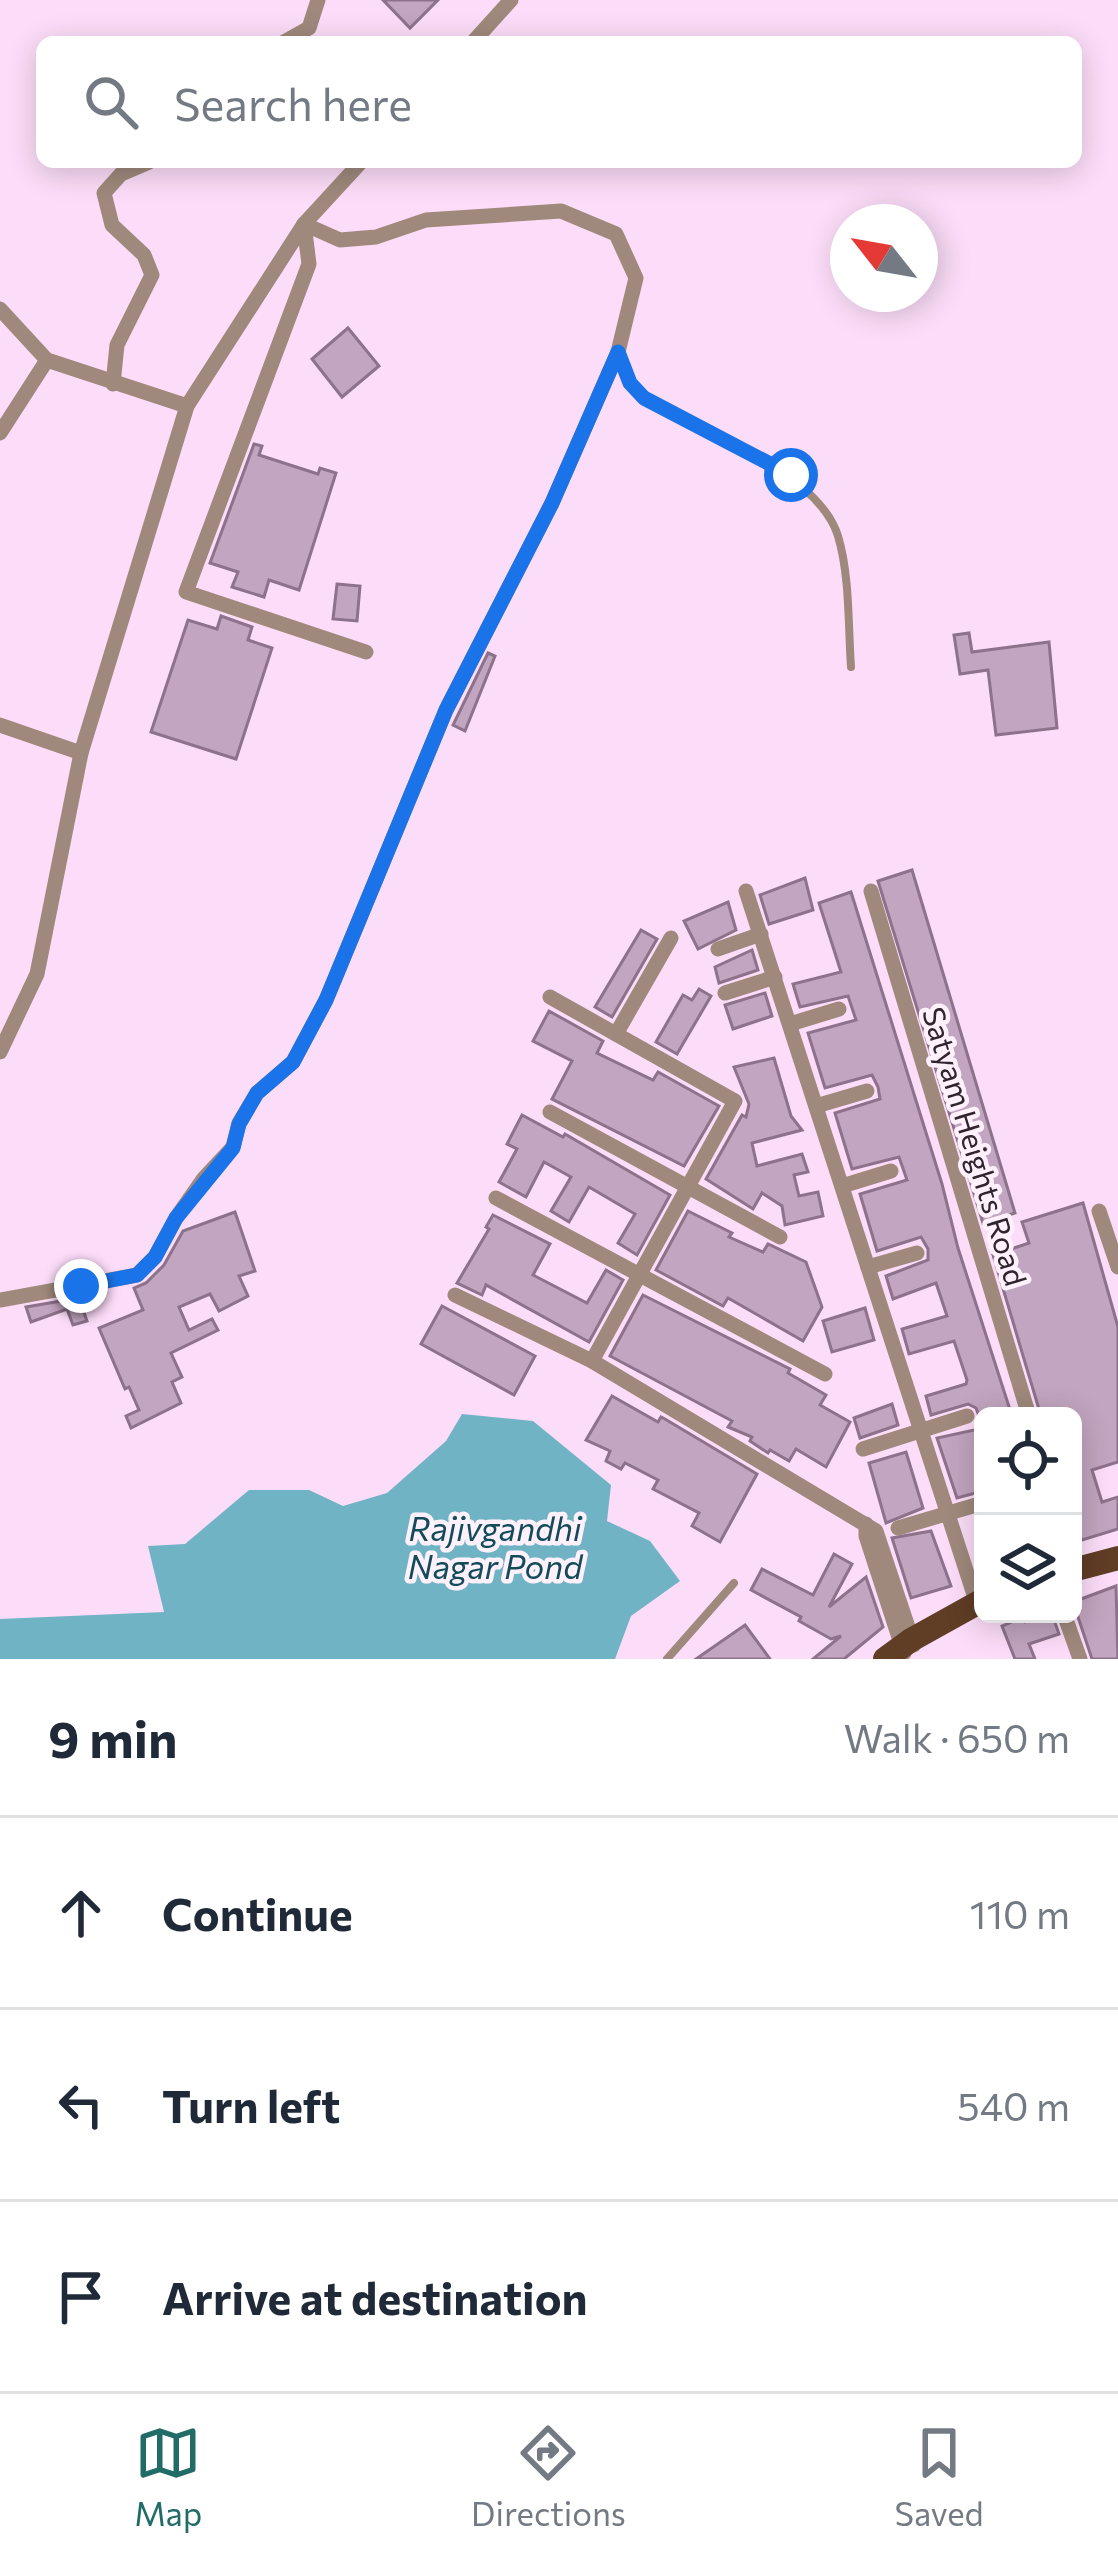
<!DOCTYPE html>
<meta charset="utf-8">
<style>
body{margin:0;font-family:Commissioner,sans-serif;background:#f2f2f3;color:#1f2937}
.controls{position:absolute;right:36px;bottom:36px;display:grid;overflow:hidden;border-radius:18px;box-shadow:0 6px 30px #0003}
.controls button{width:108px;height:108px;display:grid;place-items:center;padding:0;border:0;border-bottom:3px solid #e0e1e3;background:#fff;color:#1f2937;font:60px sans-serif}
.compass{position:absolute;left:830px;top:204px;width:108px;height:108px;border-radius:50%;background:#fff;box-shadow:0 6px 30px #0003;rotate:301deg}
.stop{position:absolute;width:36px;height:36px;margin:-27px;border:9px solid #1a73e8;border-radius:50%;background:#fff}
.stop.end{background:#1a73e8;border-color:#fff;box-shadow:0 3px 12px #0008}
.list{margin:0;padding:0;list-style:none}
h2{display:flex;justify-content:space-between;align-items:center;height:156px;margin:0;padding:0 48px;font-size:51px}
h2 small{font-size:39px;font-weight:400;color:#747a83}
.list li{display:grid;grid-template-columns:78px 1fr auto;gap:36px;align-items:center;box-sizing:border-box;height:192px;padding:0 48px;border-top:3px solid #e0e1e3}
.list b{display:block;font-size:45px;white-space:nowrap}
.list em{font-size:39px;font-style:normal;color:#747a83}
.icon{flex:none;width:66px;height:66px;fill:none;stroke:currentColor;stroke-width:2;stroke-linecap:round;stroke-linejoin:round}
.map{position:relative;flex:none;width:1118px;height:1659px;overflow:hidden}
.search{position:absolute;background:#fff;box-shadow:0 6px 30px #0003;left:36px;right:36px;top:36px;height:132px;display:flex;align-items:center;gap:30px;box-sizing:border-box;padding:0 42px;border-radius:18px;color:#747a83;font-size:45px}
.sheet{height:732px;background:#fff}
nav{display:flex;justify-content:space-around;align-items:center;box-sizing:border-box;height:168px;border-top:3px solid #e0e1e3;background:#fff;font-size:33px;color:#747a83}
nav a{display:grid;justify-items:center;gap:6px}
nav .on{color:#216c67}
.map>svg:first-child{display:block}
.water{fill:#70b3c5}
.building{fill:#c2a5c0;stroke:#8d728b;stroke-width:3}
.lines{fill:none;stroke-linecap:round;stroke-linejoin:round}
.lane{stroke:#9f897c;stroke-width:8}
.street{stroke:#9f897c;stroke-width:15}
.primary{stroke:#603d25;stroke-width:24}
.route{stroke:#1a73e8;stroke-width:15}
.labels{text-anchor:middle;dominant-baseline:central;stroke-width:9;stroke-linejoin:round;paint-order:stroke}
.street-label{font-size:30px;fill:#30252f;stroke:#fef1fc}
.water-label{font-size:33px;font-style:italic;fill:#124c5a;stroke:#fef1fc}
</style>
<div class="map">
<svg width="1118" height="1659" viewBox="0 0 1118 1659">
<rect width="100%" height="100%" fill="#fcddf9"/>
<path class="water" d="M462,1414L533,1421L611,1485L607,1521L650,1541L680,1581L631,1616L615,1659H0V1619L164,1612L148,1546L185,1544L249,1490H309L343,1506L387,1493L446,1441Z"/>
<g class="building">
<path d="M383,0H438L410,28Z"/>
<path d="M348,328L379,366L342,397L312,359Z"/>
<path d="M254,444L262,446L259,455L318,474L320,468L336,473L299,590L269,580L264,597L232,587L238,572L210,563Z"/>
<path d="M337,584L360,586L357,621L333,619Z"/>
<path d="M221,616L252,627L248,640L272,648L236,759L151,732L188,620L217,629Z"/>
<path d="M969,633L972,652L1049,642L1057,728L996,735L988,670L960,674L954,635Z"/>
<path d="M488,653L495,656L465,731L453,725Z"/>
<path d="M912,870L1015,1213L983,1223L878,881Z"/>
<path d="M805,878L813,910L769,924L760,895Z"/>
<path d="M851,892L942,1184L958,1248L1012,1416H979L976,1408L968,1404L931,1415L926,1396L966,1384L967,1380L954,1341L909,1354L902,1329L947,1316L936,1283L893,1299L886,1276L928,1260V1249L921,1237L877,1251L860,1194L907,1180L899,1157L852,1169L835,1113L880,1099L878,1087L872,1075L825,1088L808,1033L856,1020L848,996L800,1007L793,984L841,972L819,903Z"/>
<path d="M728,902L736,930L698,949L684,921Z"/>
<path d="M641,930L657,939L612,1017L595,1007Z"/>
<path d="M752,950L758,970L719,983L715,967Z"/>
<path d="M699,989L711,996L677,1054L656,1042L683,995L692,1000Z"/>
<path d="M765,993L772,1016L733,1029L725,1005Z"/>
<path d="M549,1011L603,1041L597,1053L653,1080L658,1072L719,1106L684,1166L552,1099L572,1061L533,1041Z"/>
<path d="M774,1058L791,1116L802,1130L752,1143L757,1166L802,1154L808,1172L794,1175L799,1196L818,1192L823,1216L785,1225L782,1206L762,1193L753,1209L706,1179L742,1115L746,1117L749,1104L734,1067Z"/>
<path d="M522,1115L563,1137L565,1134L670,1195L637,1255L618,1243L635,1214L589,1187L569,1222L551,1211L571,1177L544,1162L526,1197L499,1182L517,1149L507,1144Z"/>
<path d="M1083,1203L1118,1327V1462L1092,1470L1102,1502L1118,1497V1529L1079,1541L1073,1523V1416H1041L993,1255L1029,1243L1022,1222Z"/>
<path d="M688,1211L732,1233L729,1237L763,1252L768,1244L806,1262L822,1307L803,1341L728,1298L723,1306L656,1270Z"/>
<path d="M235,1212L255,1271L239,1276L248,1296L219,1311L210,1294L179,1307L189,1330L212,1319L218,1330L171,1353L182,1377L172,1382L181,1403L131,1428L126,1416L139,1410L129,1387L125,1389L99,1328L143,1310L134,1288L146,1283L164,1265L183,1231Z"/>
<path d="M493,1215L550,1244L533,1275L587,1303L606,1270L623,1280L589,1342L486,1285L482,1295L457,1283L489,1229L486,1227Z"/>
<path d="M643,1295L790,1369L788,1373L826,1395L820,1405L850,1422L826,1467L796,1449L789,1461L770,1450L768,1453L750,1441L752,1437L728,1427L732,1421L610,1356Z"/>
<path d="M79,1298L87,1321L73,1325L67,1309L31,1322L26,1307Z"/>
<path d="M442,1306L535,1356L514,1395L421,1344Z"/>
<path d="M865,1308L874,1340L832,1352L823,1321Z"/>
<path d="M612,1396L658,1422L661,1417L665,1419L757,1474L720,1542L692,1526L699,1513L653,1489L658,1480L625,1463L621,1469L606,1461L610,1451L586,1440Z"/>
<path d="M892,1404L898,1425L860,1438L854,1418Z"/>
<path d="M983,1428V1491L957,1498L937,1438Z"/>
<path d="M906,1452L923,1508L886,1523L869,1463Z"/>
<path d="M931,1531L951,1586L911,1598L892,1538Z"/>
<path d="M834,1554L852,1564L829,1607L866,1577L883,1627L844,1659H813L841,1636L831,1639L799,1621L801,1617L751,1590L762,1569L813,1595Z"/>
<path d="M1116,1586L1118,1659H1092L1073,1602Z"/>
<path d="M1052,1614L1059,1634L1029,1644L1035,1659H1015L1002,1626L1023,1617L1025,1622Z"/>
<path d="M745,1625L770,1659H696Z"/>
</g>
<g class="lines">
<g class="lane">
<path d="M619,354L630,384L643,398C700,430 818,471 838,536C850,576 848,625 851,667"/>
<path d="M667,1659L734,1583"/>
</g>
<g class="street">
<path d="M284,42L309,28L318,0"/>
<path d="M473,42L511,0"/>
<path d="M304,224L309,264L186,592L366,652"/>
<path d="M0,309L47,360L187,406"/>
<path d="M113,384L117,345L152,275L144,255L112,225L104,193L121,174L149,162"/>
<path d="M0,433L47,360"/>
<path d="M0,725L81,753"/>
<path d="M746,891L978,1607"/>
<path d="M871,891L1029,1416"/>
<path d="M718,949L761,934"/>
<path d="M725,993L775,977"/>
<path d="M550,997L735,1101L592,1361"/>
<path d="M790,1024L839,1009"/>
<path d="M616,1034L671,938"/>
<path d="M0,1052L37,974L81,753L187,406L304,224L361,162"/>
<path d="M816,1106L867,1091"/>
<path d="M550,1112L780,1237"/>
<path d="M842,1186L891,1171"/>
<path d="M496,1198L825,1374"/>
<path d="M1099,1211L1118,1267"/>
<path d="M868,1267L917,1253"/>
<path d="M455,1295L592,1361L876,1531L914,1645"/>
<path d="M0,1300L137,1275L155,1257L176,1218L204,1178L233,1147L239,1123L257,1093L293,1062L326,1000L446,710L552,503L618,352L636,278L616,234L561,211L426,220L376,237L340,240L304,224"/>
<path d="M863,1449L967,1416"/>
<path d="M866,1524V1536L904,1653"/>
<path d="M898,1528L983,1503"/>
<path d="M1064,1614L1080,1659"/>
</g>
<g class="primary">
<path d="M1073,1570L1118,1558"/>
<path d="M885,1659L911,1640L983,1600"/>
</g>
</g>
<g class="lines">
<path class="route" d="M81,1286L137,1275L155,1257L176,1218L233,1148L239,1124L257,1093L293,1062L326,1000L446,710L552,503L618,352L630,383L644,398L791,475"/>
</g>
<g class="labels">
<g class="street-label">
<text transform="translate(976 1146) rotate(73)">Satyam Heights Road</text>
</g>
<g class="water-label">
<text x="495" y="1527">Rajivgandhi<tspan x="495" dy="38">Nagar Pond</tspan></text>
</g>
</g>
</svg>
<div class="controls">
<button><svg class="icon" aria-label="locate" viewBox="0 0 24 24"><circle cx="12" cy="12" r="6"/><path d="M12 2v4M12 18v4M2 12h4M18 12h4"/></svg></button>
<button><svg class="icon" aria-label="layers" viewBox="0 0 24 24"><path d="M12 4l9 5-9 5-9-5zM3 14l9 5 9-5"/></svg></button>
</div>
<svg class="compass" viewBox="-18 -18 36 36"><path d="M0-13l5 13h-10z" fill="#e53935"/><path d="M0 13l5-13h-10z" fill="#747a83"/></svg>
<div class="stop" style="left:791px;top:475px"></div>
<div class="stop end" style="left:81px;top:1286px"></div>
<div class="search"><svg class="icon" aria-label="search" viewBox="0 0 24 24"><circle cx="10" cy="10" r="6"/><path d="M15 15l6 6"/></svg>Search here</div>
</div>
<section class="sheet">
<h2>9 min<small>Walk · 650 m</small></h2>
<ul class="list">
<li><svg class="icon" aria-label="ahead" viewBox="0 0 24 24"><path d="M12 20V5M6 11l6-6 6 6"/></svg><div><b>Continue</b></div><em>110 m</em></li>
<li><svg class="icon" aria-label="left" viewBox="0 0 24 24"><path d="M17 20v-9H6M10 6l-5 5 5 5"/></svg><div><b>Turn left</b></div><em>540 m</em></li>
<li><svg class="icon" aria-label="arrive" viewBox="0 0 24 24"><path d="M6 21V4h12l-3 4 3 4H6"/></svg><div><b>Arrive at destination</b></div></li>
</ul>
</section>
<nav>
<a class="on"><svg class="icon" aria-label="map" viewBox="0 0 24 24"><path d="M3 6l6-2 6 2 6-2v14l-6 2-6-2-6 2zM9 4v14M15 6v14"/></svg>Map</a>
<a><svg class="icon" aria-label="directions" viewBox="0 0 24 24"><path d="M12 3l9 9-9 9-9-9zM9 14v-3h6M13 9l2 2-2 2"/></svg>Directions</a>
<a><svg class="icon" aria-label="saved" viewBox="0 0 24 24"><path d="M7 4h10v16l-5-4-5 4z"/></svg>Saved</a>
</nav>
